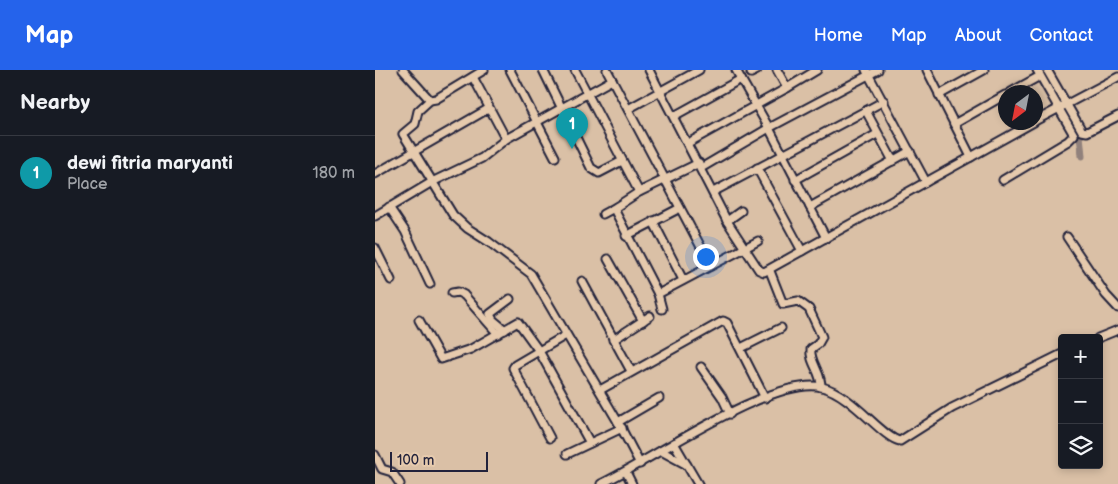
<!DOCTYPE html>
<meta charset="utf-8">
<style>
body{margin:0;font-family:"Balsamiq Sans",sans-serif;background:#242831;color:#f1f3f6}
.controls{position:absolute;right:15px;bottom:15px;display:grid;overflow:hidden;border-radius:5px;box-shadow:0 2px 8px #0003}
.controls button{width:45px;height:45px;display:grid;place-items:center;padding:0;border:0;border-bottom:1px solid #363941;background:#171b24;color:#f1f3f6;font:25px sans-serif}
.compass{position:absolute;left:623px;top:15px;width:45px;height:45px;border-radius:50%;background:#171b24;box-shadow:0 2px 8px #0003;rotate:212deg}
.scale{position:absolute;left:15px;bottom:12px;width:98px;box-sizing:border-box;padding-left:5px;border:2px solid #22223b;border-top:0;font-size:14px;line-height:18px;white-space:nowrap;color:#22223b;-webkit-text-stroke:4px #e6caad;paint-order:stroke}
.you{position:absolute;left:330px;top:186px;width:18px;height:18px;margin:-12px;border:4px solid #fff;border-radius:50%;background:#1a73e8;box-shadow:0 0 0 8px #1a73e833}
.badge{display:grid;place-items:center;width:32px;height:32px;border-radius:50%;background:#2563eb;color:#fff;font-size:16px;font-weight:700}
.pin{position:absolute;translate:-50% -41px;filter:drop-shadow(0 1px 2px #0008)}
.pin::after{content:'';position:absolute;top:26px;width:18px;height:15px;background:inherit;clip-path:polygon(0 0,100% 0,50% 100%)}
.list{margin:0;padding:0;list-style:none}
h2{display:flex;justify-content:space-between;align-items:center;height:65px;margin:0;padding:0 20px;font-size:21px}
h2 small{font-size:16px;font-weight:400;color:#9ea1a6}
.list li{display:grid;grid-template-columns:32px 1fr auto;gap:15px;align-items:center;box-sizing:border-box;height:75px;padding:0 20px;border-top:1px solid #363941}
.list b{display:block;font-size:19px;white-space:nowrap}
.list p{margin:0;font-size:16px;white-space:nowrap;color:#9ea1a6}
.list em{font-size:16px;font-style:normal;color:#9ea1a6}
.icon{flex:none;width:28px;height:28px;fill:none;stroke:currentColor;stroke-width:2;stroke-linecap:round;stroke-linejoin:round}
.map{position:relative;flex:none;width:743px;height:414px;overflow:hidden}
header{display:flex;align-items:center;gap:30px;box-sizing:border-box;height:70px;padding:0 25px;background:#2563eb;color:#fff}
header strong{font-size:24px}
nav{display:flex;gap:28px;margin-inline-start:auto;font-size:18px}
main{display:flex}
aside{flex:1;background:#171b24}
.map>svg:first-child{display:block}
.lines{fill:none;stroke-linecap:round;stroke-linejoin:round}
.canal{stroke:#91817c;stroke-width:7}
.minor-casing{stroke:#22223b;stroke-width:11}
.minor{stroke:#e6caad;stroke-width:7}
</style>
<header>
<strong>Map</strong>
<nav><a>Home</a><a>Map</a><a>About</a><a>Contact</a></nav>
</header>
<main>
<aside>
<h2>Nearby<small></small></h2>
<ul class="list">
<li><span class="badge" style="background:#0f9aa8">1</span><div><b>dewi fitria maryanti</b><p>Place</p></div><em>180 m</em></li>
</ul>
</aside>
<div class="map">
<svg width="743" height="414" viewBox="0 0 743 414">
<rect width="100%" height="100%" fill="#dac0a6"/>
<filter id="ink" filterUnits="userSpaceOnUse"><feTurbulence type="fractalNoise" baseFrequency=".02" numOctaves="2"/><feDisplacementMap in="SourceGraphic" scale="10" xChannelSelector="R" yChannelSelector="G"/><feConvolveMatrix kernelMatrix="1 2 1 2 8 2 1 2 1" color-interpolation-filters="sRGB"/></filter>
<g filter="url(#ink)">
<g class="lines">
<path class="canal" d="M670,7L705,65L707,86"/>
<g class="minor-casing">
<g id="minor">
<path d="M28,0L55,30L61,29L109,0"/>
<path d="M135,0L180,87"/>
<path d="M168,0L216,98L224,103L247,91"/>
<path d="M200,0L264,122"/>
<path d="M232,0L336,196"/>
<path d="M274,0L352,151L384,200L389,202L659,52"/>
<path d="M491,0L551,112"/>
<path d="M552,0L596,87"/>
<path d="M672,0L707,61L712,62L743,46"/>
<path d="M376,3L382,0"/>
<path d="M366,9L394,58L451,168"/>
<path d="M412,18L442,0"/>
<path d="M636,22L665,6"/>
<path d="M564,25L609,0"/>
<path d="M55,30L43,41L40,54L28,64L78,145L92,158L114,172L156,204L243,352L265,394"/>
<path d="M253,39L324,0"/>
<path d="M491,41L518,91"/>
<path d="M299,46L366,9L361,0"/>
<path d="M660,51L743,7"/>
<path d="M579,54L630,25"/>
<path d="M131,69L237,10"/>
<path d="M313,73L412,18L402,0"/>
<path d="M324,93L264,122L241,137L240,141L283,224L383,171"/>
<path d="M326,98L394,58L503,0"/>
<path d="M382,98L427,181"/>
<path d="M0,104L113,39"/>
<path d="M420,110L502,64"/>
<path d="M628,110L693,71L699,65L662,0"/>
<path d="M338,122L509,31"/>
<path d="M14,137L30,161L55,214"/>
<path d="M435,137L535,81"/>
<path d="M228,144L241,137"/>
<path d="M0,146L57,112L107,88L131,69L98,7"/>
<path d="M278,151L308,210"/>
<path d="M352,151L366,141"/>
<path d="M251,166L305,138"/>
<path d="M692,167L731,225L743,238"/>
<path d="M0,178L16,210"/>
<path d="M233,189L268,251"/>
<path d="M395,201L408,234L423,231L434,239L447,267L443,274L436,279C434,292 447,303 446,317"/>
<path d="M207,211L256,301"/>
<path d="M77,223L83,222L89,225L123,264"/>
<path d="M283,224L287,239"/>
<path d="M44,250L66,289L96,279L143,252L164,281L215,373"/>
<path d="M130,260L118,250L115,244L135,229"/>
<path d="M723,268L743,260"/>
<path d="M238,270L275,246"/>
<path d="M366,278L406,258"/>
<path d="M326,297L347,327L355,344"/>
<path d="M225,320L348,251L352,253L390,328"/>
<path d="M243,352L284,328"/>
<path d="M175,368L138,298L140,295L191,265"/>
<path d="M299,373L323,414"/>
<path d="M286,381L312,395"/>
<path d="M192,384L247,358"/>
<path d="M0,385L7,399L17,402L25,414"/>
<path d="M251,402L257,414"/>
<path d="M226,414C275,391 397,305 447,317C477,324 507,368 525,371L577,338L687,284"/>
</g>
</g>
<use href="#minor" class="minor"/>
</g>
</g>
</svg>
<div class="controls">
<button>+</button>
<button>−</button>
<button><svg class="icon" aria-label="layers" viewBox="0 0 24 24"><path d="M12 4l9 5-9 5-9-5zM3 14l9 5 9-5"/></svg></button>
</div>
<svg class="compass" viewBox="-18 -18 36 36"><path d="M0-13l5 13h-10z" fill="#e53935"/><path d="M0 13l5-13h-10z" fill="#9ea1a6"/></svg>
<div class="scale">100 m</div>
<div class="you"></div>
<div class="pin badge" style="left:197px;top:79px;background:#0f9aa8">1</div>
</div>
</main>
